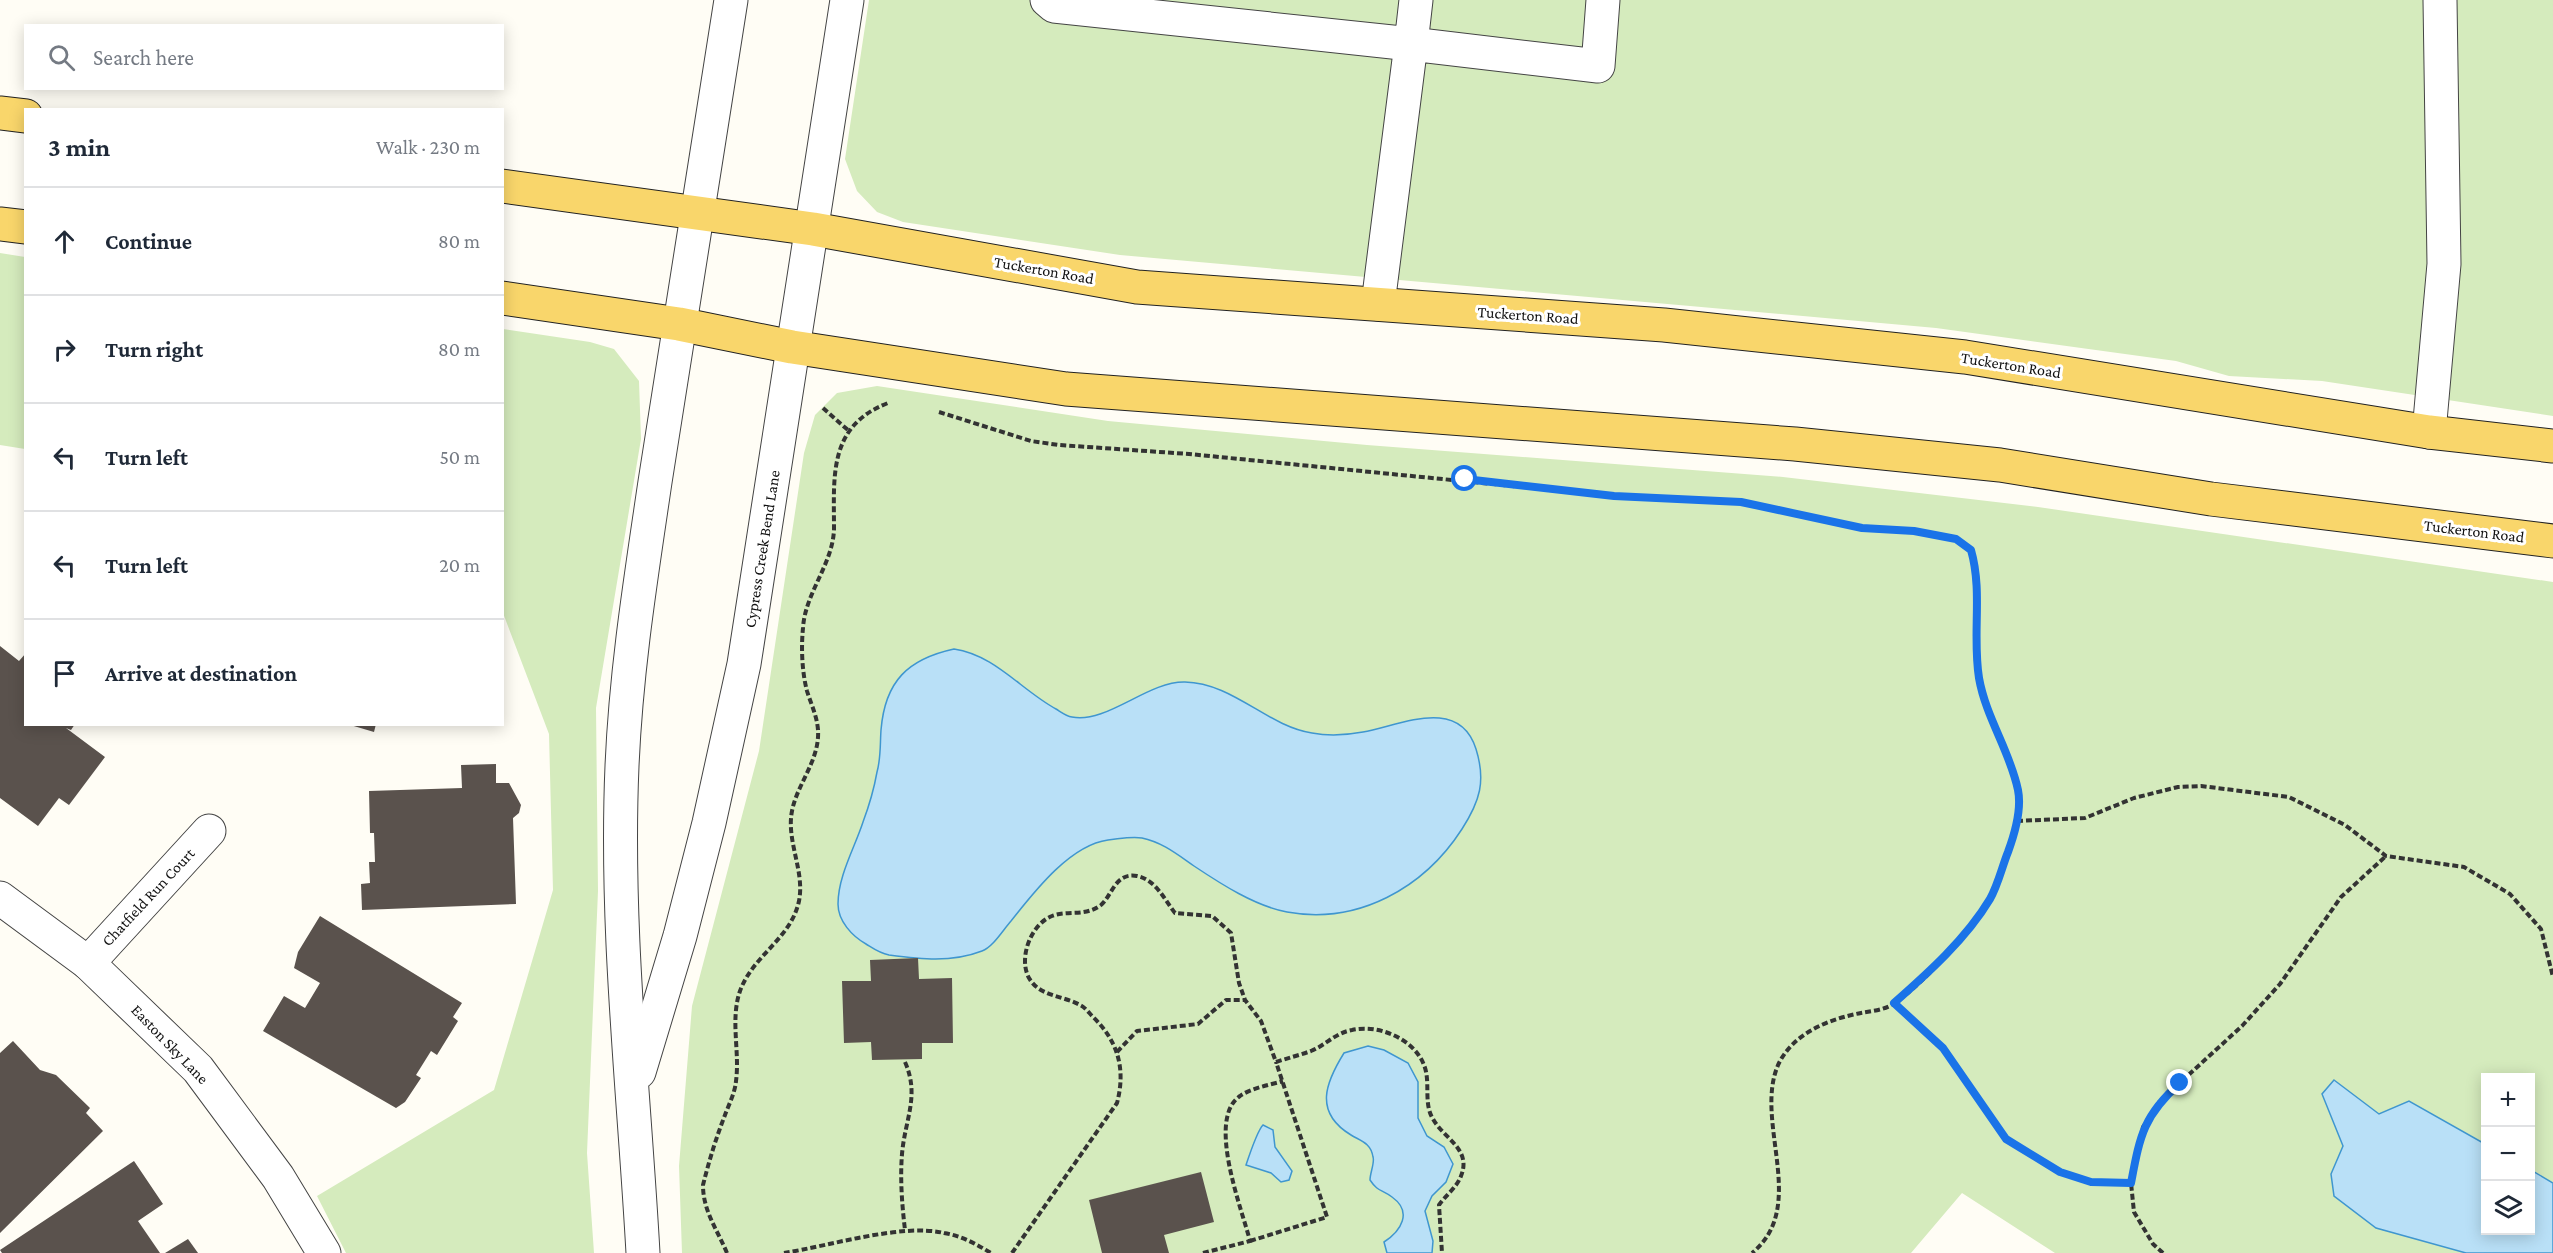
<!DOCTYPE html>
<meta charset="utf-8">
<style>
body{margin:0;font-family:"Crimson Pro",serif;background:#f6f6f7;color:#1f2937}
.controls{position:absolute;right:18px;bottom:18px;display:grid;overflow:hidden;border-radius:0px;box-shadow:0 3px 15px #0003}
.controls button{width:54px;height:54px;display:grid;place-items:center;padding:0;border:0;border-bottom:2px solid #e0e1e3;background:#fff;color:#1f2937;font:30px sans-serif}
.stop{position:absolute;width:18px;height:18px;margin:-14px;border:4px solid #1a73e8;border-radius:50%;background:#fff}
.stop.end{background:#1a73e8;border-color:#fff;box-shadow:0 2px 6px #0008}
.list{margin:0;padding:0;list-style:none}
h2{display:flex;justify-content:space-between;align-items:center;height:78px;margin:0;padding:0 24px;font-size:26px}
h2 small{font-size:20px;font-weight:400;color:#747a83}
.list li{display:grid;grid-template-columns:39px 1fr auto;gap:18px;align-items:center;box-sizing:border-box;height:108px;padding:0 24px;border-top:2px solid #e0e1e3}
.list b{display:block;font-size:22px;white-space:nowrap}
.list em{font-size:20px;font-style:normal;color:#747a83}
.icon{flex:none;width:33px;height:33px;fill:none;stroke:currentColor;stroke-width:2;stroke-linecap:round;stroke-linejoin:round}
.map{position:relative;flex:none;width:2553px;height:1253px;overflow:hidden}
.search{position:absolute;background:#fff;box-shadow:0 3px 15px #0003;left:24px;top:24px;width:480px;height:66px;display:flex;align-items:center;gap:15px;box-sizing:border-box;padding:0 21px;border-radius:0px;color:#747a83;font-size:22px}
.panel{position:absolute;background:#fff;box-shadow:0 3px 15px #0003;left:24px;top:108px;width:480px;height:618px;border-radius:0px}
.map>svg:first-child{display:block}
.green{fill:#d5ebbd;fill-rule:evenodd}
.water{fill:#b9e0f7;stroke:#3f96cf;stroke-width:1.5}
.building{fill:#5a524d}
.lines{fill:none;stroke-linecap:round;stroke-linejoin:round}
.minor-casing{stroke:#444;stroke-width:35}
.major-casing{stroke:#222;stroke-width:35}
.path{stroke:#333;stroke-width:4;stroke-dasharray:6 3;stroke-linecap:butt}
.minor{stroke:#fff;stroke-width:33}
.major{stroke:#f9d66b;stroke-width:33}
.route{stroke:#1a73e8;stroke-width:8}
.labels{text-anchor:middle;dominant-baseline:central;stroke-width:6;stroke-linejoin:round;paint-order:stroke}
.street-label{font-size:16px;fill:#111;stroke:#fff}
</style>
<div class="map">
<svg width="2553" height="1253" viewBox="0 0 2553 1253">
<rect width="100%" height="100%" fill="#fffdf5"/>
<g class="green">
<path d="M869,0H2553V416L2322,381L2229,376L2176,361L1936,328L1120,255L903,222L877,212L857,191L845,159Z"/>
<path d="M0,253L25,257V449L0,445Z"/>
<path d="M503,329L590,342L614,349L639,381L641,439L596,708L598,891L587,1153L594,1253H346L317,1196L494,1090L553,890L549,734L503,613Z"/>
<path d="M877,386L1108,421L1367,445L1783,477L2038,507L2553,582V1253H2055L1962,1193L1911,1253H682L679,1166L692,1006L759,751L804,453L815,415L837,393ZM2486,1078H2530V1230H2486Z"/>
</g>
<g class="water">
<path d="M954,649C995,655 1021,690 1056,709C1061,712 1066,716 1072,717C1107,724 1148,681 1185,682C1233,683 1267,726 1312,733C1328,736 1347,735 1363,732C1399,726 1459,695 1476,749C1486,781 1480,801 1462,829C1424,888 1358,925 1287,912C1255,906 1221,884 1194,866C1178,855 1162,842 1142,838C1131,836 1119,839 1108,840C1070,845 1034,892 1011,921C1003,930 993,947 982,951C951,963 920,959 889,955C879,953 874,949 866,944C852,936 838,921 838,904C838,876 855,847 863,822C869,806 874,789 877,772C881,758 880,744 881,730C885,681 908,659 954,649Z"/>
<path d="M1368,1046L1384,1050L1408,1063L1418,1082V1118L1427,1136L1444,1147L1453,1164L1446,1182L1432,1196L1425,1211L1433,1241L1432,1253H1387L1384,1242C1401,1231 1413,1212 1392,1197C1381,1189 1378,1192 1370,1180C1370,1173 1375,1162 1373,1157C1371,1143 1361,1141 1351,1135C1313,1112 1326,1082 1344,1053Z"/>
<path d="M2334,1080L2379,1114L2409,1101L2485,1144L2486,1230H2530L2531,1170L2553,1183V1253H2466L2376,1228L2334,1196L2331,1174L2343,1146L2322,1094Z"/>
<path d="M1263,1125L1273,1130L1275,1147L1292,1171L1289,1180L1281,1182L1271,1173L1246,1165C1249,1156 1258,1130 1263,1125Z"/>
</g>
<g class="building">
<path d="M0,646L19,661L26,653V724H75L71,730L66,728L105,757L69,805L59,798L38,826L0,798Z"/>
<path d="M347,724H376L374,732Z"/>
<path d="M496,764V783H509L521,805L519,813L513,818L516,904L362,910L361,884L370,883L369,862H375L374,833H370L369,791L462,788L461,765Z"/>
<path d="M320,916L462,1003L453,1017L458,1021L437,1055L431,1051L416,1075L421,1078L405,1102L396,1108L263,1031L284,996L305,1008L320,983L294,968L298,952Z"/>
<path d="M918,958L919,979L952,978L953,1043H922V1059L872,1060L871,1042L844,1043L842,981H871L870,960Z"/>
<path d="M13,1041L40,1070L56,1075L90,1108L86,1113L103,1131L0,1233V1053Z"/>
<path d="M134,1161L163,1204L138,1221L160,1253H2L0,1250Z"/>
<path d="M1201,1172L1214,1222L1164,1235L1169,1253H1102L1089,1200Z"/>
<path d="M188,1239L198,1253H165Z"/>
</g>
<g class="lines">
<g class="minor-casing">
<g id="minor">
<path d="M1047,0L1054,6L1411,44L1416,0"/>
<path d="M1378,304L1411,44L1598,66L1603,0"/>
<path d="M2429,432L2444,264L2440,0"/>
<path d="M0,898L88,963L198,1069L278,1177L324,1253"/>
<path d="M88,963L209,831"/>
<path d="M639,1072L680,936L709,823L744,664L847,0"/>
<path d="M643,1253C634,1091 615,928 622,766C626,670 641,577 655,482C679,321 707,161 731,0"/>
</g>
</g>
<g class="major-casing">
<g id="major">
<path d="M0,113L26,116"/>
<path d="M502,186L813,229L1137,287L1664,325L1965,357L2429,432L2553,446"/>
<path d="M0,224L26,227"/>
<path d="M502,298L679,324L792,347L1066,389L1795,444L2000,465L2211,499L2553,541"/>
</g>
</g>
<g class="path">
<path d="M823,408L849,431"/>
<path d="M939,412L1031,441L1059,445L1189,454L1614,496L1741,502L1862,528L1915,531L1956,539L1971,550C1983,591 1973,634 1979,676C1985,718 2012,753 2019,791C2023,817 2003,877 1989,899C1969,933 1927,980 1895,1003C1885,1010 1872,1011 1861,1013C1829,1019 1794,1033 1779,1063C1752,1120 1810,1206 1752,1253"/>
<path d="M2017,821L2085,818L2134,798L2178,787L2201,786L2289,797L2345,825L2386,856L2464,867L2510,894L2541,929L2553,977"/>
<path d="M1894,1003L1943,1048L2006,1139L2060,1172L2091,1182L2131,1183"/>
<path d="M1117,1052L1137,1031L1198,1024L1226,1000H1245"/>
<path d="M905,1062C920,1096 905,1119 902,1154C900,1179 902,1205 905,1230"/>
<path d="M1250,1241L1327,1217L1276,1062"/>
<path d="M727,1253C717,1229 703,1211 703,1185C709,1161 716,1138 725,1115C729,1104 735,1093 736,1081C740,1052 730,1020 740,991C753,955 791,939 799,901C805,871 786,841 792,811C797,784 820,760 818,730C817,716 811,704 807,691C802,672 801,648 803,628C805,593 833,564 834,529C834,476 828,426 888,403"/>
<path d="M784,1253C829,1246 902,1223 944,1233C962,1236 976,1244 991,1253"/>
<path d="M1012,1253L1117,1103C1126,1069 1118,1041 1093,1017C1089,1013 1085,1007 1080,1005C1062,995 1040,997 1029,978C1018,958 1031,924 1052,916C1067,910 1085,917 1101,905C1112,896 1115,872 1137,876C1156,880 1164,899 1175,913L1212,916L1231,933L1239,983L1245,1000L1261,1021L1276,1062C1288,1058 1300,1055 1311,1051C1326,1045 1335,1033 1352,1030C1379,1024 1414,1039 1424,1065C1431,1082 1423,1103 1433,1119C1444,1139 1472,1149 1461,1176C1457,1187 1446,1195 1439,1205L1442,1253"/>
<path d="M1203,1253L1250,1241C1242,1209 1206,1119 1240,1096C1251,1088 1270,1085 1283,1081"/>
<path d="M2163,1253L2153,1244L2134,1212L2131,1183L2143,1127L2160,1101L2242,1026L2280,984L2341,897L2386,856"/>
</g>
<use href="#minor" class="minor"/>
<use href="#major" class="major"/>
</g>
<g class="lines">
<path class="route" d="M1465,479L1614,496L1741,502L1862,528L1914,531L1956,539L1971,550C1983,592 1972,635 1979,678C1986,718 2010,751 2018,790C2022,810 2015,833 2008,852C2002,867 1998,885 1990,899C1966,939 1928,973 1894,1003L1943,1048L2006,1139L2060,1172L2091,1182L2131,1183C2140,1136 2143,1116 2180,1083"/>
</g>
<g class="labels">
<g class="street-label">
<text transform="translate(1044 270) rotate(10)">Tuckerton Road</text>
<text transform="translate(1528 315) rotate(4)">Tuckerton Road</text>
<text transform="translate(2011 365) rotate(9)">Tuckerton Road</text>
<text transform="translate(2474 531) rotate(7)">Tuckerton Road</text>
<text transform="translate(762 549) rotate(-81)">Cypress Creek Bend Lane</text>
<text transform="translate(148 897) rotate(-47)">Chatfield Run Court</text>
<text transform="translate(170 1044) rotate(46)">Easton Sky Lane</text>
</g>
</g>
</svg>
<div class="controls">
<button>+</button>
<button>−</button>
<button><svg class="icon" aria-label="layers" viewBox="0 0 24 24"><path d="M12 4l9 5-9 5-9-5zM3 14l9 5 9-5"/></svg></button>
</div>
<div class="stop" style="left:1465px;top:479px"></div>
<div class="stop end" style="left:2180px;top:1083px"></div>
<div class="search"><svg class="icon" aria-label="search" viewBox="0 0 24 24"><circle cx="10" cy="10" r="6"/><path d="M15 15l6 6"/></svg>Search here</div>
<section class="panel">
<h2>3 min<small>Walk · 230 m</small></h2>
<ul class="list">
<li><svg class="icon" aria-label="ahead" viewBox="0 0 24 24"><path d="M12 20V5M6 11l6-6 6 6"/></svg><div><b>Continue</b></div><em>80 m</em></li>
<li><svg class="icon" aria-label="right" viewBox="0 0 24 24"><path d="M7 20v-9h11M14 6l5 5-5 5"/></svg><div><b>Turn right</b></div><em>80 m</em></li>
<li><svg class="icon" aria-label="left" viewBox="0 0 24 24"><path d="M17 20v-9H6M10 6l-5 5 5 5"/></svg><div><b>Turn left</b></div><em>50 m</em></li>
<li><svg class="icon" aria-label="left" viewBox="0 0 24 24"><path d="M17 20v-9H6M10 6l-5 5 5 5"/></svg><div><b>Turn left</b></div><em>20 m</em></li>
<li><svg class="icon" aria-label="arrive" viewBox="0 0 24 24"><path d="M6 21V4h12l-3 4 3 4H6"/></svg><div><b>Arrive at destination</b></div></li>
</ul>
</section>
</div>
